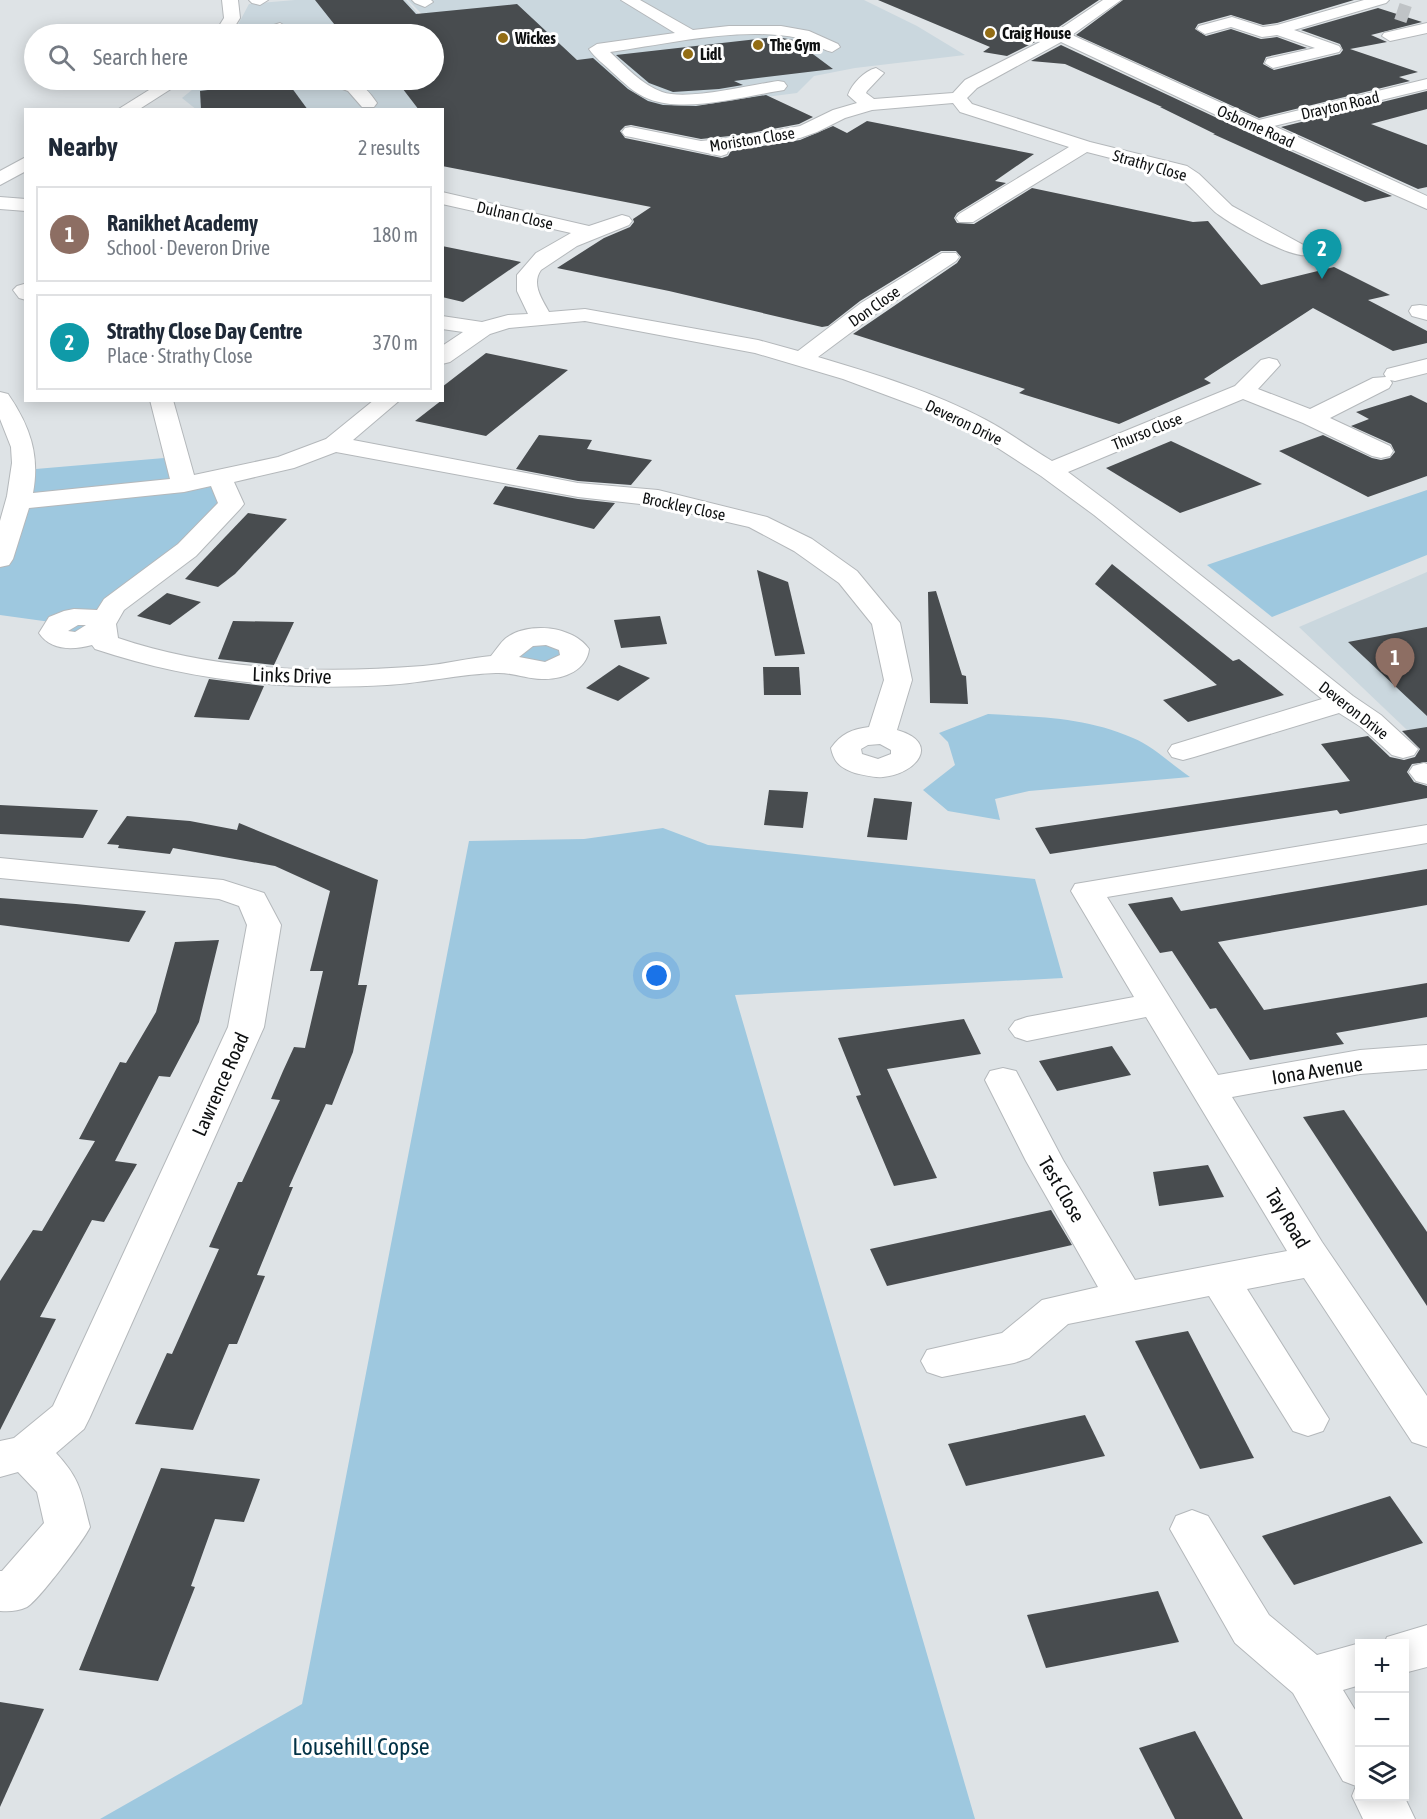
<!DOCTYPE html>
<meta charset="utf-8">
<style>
body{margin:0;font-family:"Asap Condensed",sans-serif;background:#f2f2f3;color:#1f2937}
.controls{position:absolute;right:18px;bottom:18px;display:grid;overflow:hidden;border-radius:0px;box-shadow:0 3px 15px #0003}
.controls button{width:54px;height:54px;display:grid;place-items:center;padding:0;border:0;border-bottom:2px solid #e0e1e3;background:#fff;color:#1f2937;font:30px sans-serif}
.you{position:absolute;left:657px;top:976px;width:21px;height:21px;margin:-15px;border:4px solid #fff;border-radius:50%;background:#1a73e8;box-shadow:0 0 0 9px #1a73e833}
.badge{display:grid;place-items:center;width:39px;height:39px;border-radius:50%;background:#2563eb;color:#fff;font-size:20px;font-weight:700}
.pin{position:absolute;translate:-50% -50px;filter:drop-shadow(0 2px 3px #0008)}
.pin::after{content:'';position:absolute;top:32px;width:21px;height:18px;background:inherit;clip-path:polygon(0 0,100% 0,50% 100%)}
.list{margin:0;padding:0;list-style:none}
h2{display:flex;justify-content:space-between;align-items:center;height:78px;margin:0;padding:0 24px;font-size:26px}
h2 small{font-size:20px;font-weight:400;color:#747a83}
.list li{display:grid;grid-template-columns:39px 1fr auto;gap:18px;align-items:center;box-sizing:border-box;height:96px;margin:0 12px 12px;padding:0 12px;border:2px solid #e0e1e3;border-radius:0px}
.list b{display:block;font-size:22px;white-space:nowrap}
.list p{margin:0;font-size:20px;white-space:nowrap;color:#747a83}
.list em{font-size:20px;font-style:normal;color:#747a83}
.icon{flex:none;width:33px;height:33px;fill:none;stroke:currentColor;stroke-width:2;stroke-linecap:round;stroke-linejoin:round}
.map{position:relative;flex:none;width:1427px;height:1819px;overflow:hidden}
.search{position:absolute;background:#fff;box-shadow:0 3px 15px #0003;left:24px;top:24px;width:420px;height:66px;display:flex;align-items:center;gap:15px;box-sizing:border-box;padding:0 21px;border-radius:33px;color:#747a83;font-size:22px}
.panel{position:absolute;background:#fff;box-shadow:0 3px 15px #0003;left:24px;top:108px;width:420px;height:294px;border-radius:0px}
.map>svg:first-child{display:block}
.built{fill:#cad7de}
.green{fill:#9ec8df}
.building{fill:#484c4f}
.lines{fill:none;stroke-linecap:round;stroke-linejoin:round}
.minor-tunnel{stroke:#bfc3c6;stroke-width:17;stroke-dasharray:17 9;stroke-linecap:butt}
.minor-casing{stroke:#b4b8bb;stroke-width:2}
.minor{fill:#fff;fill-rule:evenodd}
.poi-dot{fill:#936d15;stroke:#fff;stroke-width:2}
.labels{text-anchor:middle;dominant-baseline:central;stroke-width:6;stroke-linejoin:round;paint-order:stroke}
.far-poi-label{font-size:16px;font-weight:bold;fill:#0e1011;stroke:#fff;text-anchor:start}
.far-street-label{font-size:16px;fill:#0e1011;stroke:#fff}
.street-label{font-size:20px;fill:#0e1011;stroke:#fff}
.near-park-label{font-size:24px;fill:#023246;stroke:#fff}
</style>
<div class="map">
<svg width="1427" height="1819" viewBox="0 0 1427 1819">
<rect width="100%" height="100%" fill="#dee3e6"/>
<g class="built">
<path d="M295,0H406L519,125L442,110H197L182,98L204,80H434V34H233L249,4Z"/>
<path d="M408,0H864L917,26L965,55L855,68L814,76L797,93L654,111L465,58Z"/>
<path d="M1427,572V749L1299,627Z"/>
</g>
<g class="green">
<path d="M176,457L184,485L220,478L231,504L78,640L58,623L0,615V559L24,470Z"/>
<path d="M1427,490V555L1272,617L1207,565Z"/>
<path d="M535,637L575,649L540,672L509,652Z"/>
<path d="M988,714C1039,717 1085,717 1133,738C1153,746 1172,765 1190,777L1029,791L995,799L1000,820L948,811L923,790L955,765L948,742L939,733Z"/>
<path d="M663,828L708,845L1035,879L1063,978L735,995L975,1819H100L302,1704L469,841L584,839Z"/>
</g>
<g class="building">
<path d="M315,0H403L416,14L517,4L577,60L593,58L628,89L648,101L663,105L696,106L766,95L813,117L799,124L740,135L701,139L631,125L625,126L620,131L625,138L722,158L728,156L731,151L800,140L833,126L847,133L867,121L1034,154L995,181L1006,183L957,213L954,218L957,223L974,224L1032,188L1193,222L1208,221L1261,285L1334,267L1390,295L1368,300L1427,331V343L1393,351L1313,308L1204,379L1211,383L1119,424L1019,393L1025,389L853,334L957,263L961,257L956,251H941L860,301L828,326L822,327L669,291L557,268L604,238L630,227L634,222L633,219L651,207L442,166V110H419L396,80H434V34H342Z"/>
<path d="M878,0H1099L1041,39L1007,56L983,52L990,47Z"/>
<path d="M1123,0H1354L1277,23L1263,25L1231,15L1198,24L1195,29L1206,36L1231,29L1261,39L1277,37L1307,48L1266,57L1263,64L1274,70L1340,54L1343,50L1340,44L1301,30L1378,8L1422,22L1371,35L1387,42L1350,49L1418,72L1399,77L1410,81L1259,118L1076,35Z"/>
<path d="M776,37L794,40L833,69L734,81L743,85L719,89L673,92L649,83L616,55Z"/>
<path d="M1061,45L1247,132L1392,196L1365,202L1213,134H1215L1160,107H1162L1065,64L1031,61Z"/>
<path d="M286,80L308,110H201L200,91Z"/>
<path d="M1427,91V109L1371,124L1427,145V187L1418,189L1281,127Z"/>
<path d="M442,246L521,262L463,302L442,297Z"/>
<path d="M486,353L568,370L486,436L415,421L442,400V387Z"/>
<path d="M1411,395L1427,403V476L1368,497L1279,451L1323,435L1372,458L1381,460L1390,458L1395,452L1391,444L1351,426L1369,419L1356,412Z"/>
<path d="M539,435L592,440L587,449L652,460L631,485L578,481L516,469Z"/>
<path d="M1171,441L1262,484L1180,513L1106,468Z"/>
<path d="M505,486L578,499L615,503L594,529L493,504Z"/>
<path d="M248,513L287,519L235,574L218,587L185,579Z"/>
<path d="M1112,564L1233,661L1239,659L1284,695L1188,722L1163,700L1217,685L1095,584Z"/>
<path d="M757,570L788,582L805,654L775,656Z"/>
<path d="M936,591L962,675L966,676L968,704L930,703L928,592Z"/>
<path d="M167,593L201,602L170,625L137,616Z"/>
<path d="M660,616L667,644L621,648L614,620Z"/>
<path d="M233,621L294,622L274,665L218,659Z"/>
<path d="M1427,627V716L1348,642Z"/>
<path d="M619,665L650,678L618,701L586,688Z"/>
<path d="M763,667H799L801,695H764Z"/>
<path d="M209,679L264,686L249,720L194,717Z"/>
<path d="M1427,727V762L1412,764L1407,772L1414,782L1427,786V798L1340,814L1337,810L1050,854L1035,828L1350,781L1321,744L1368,736L1390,757L1404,760L1415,757L1420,749L1402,731Z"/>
<path d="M769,790L808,792L803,828L764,825Z"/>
<path d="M874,798L912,802L907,840L867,837Z"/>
<path d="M0,805L98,810L83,838L0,834Z"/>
<path d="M127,816L190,821L237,830L239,823L378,880L358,985H367L353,1052L332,1105L326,1104L289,1187H293L257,1275L265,1276L237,1344H229L193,1430L135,1424L167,1353L172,1354L219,1249L209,1247L238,1182H242L280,1100L271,1099L283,1071L294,1047L305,1048L323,971H310L330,891L275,866L173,848L170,854L118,848L119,845L107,844Z"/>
<path d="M1427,869V905L1218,942L1264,1010L1427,983V1017L1336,1033L1344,1044L1250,1060L1216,1008L1210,1009L1172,951L1160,953L1128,904L1172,897L1181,911Z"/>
<path d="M0,898L76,904L146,911L129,942L0,925Z"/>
<path d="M219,940L199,1022L170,1077L159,1076L115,1161L137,1164L104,1222L92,1220L40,1317L56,1319L0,1430V1281L33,1230L42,1231L95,1141L79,1139L120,1062L126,1063L156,1012L175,942Z"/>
<path d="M964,1019L981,1054L887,1069L937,1178L894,1186L856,1096L861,1095L838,1038Z"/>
<path d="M1112,1046L1131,1075L1057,1091L1039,1061Z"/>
<path d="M1344,1110L1427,1232V1306L1303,1117Z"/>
<path d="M1208,1165L1224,1197L1159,1206L1153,1172Z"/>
<path d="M1051,1210L1072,1245L887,1286L870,1249Z"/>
<path d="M1188,1331L1254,1458L1200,1469L1135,1341Z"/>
<path d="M1085,1415L1105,1456L966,1486L948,1444Z"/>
<path d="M161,1468L260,1479L244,1522L215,1519L191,1586L195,1587L158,1681L79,1670Z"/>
<path d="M1390,1496L1423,1543L1294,1585L1262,1536Z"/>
<path d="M1158,1591L1179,1642L1046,1668L1027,1615Z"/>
<path d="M0,1702L44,1709L0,1807Z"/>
<path d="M1195,1731L1243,1819H1175L1139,1748Z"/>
</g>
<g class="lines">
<path class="minor-tunnel" d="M1397,11L1409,15"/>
<g class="minor-casing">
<g id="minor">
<path d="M222,0H238L240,18L230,34H214L224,18Z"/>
<path d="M249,0H268L260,5L252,3Z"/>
<path d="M412,0H431L433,2L425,7L415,3Z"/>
<path d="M621,0H640L693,30L729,26H781L809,31L838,44L840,47L832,52C820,49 810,41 798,38C741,26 668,44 610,52C625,66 642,85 662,92C687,101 750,85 778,81L784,82L787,86L784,90L778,91C742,97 684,113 649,99C635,94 623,82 612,72C604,64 595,58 589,49L597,44L675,33Z"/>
<path d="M1103,0H1121L1072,35L1259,120L1427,79V89L1274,126L1427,196V209L1248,130L1061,42L977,88L967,98L972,104L1090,142L1187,166L1199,174L1232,206L1307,247L1310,251L1307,255C1291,259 1230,224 1215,212C1201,199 1190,184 1173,174L1087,152L973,222H959L956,218L959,214L1069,147L960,112L953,103L872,110L845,118L817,132L800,138L729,149L727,154L721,156L631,137L625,136L622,132L625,128L631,127L701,141L740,137L800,126L833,110L857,103L848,95C852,84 864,71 876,68L884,73L867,91L866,93L874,99L953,93L965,80L1042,41Z"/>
<path d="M1364,0H1389L1386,3L1294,30L1339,46L1341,49L1339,52L1273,68L1265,63L1267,59L1315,48L1277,35L1262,37L1231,27L1205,34L1197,29L1199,26L1232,17L1263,27L1277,25Z"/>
<path d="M280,23L288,28L286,34H270L274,25Z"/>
<path d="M1427,23V33L1390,41L1382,36L1384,33Z"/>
<path d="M165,80H185L138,110H117Z"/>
<path d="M326,80C352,77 362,81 377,103L374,107H362L348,91L329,84Z"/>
<path d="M26,157V171L0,185V171Z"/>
<path d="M442,192L589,226L622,215L629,217L632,221L629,225L577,246L541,270C531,284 542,299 549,312L585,309L758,340L798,351L861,303L942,253H956L959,257L956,261L877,313L818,357C875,374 934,392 986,420C1009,432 1030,448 1052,461L1235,386L1261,360L1269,358L1277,360L1280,365L1258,389L1310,409L1373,378L1386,377L1384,374L1387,369L1427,359V373L1395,381L1390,380L1392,383L1389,388L1330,418L1390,446L1393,451L1390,456L1381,458L1372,456L1303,423L1243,399L1068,472L1112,505L1353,696L1381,715L1418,749L1414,755L1403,758L1392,755L1361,727L1339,713L1194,757L1183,760L1172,757L1168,751L1172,745L1322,699L1094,515L1041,476L970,430L929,411L843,379L755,353L585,321L509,328L490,334L450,362L442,364V346L463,332L442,329V316L482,322L508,315L528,314L517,291V275L536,253L571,233L442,204Z"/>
<path d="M0,197L26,199V211L0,209Z"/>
<path d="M24,284H26V300L19,298L13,290L17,286Z"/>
<path d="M1420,305L1427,306V320L1412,316L1409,311L1412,306Z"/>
<path d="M0,392L8,394C30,426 40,455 33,493L170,479L150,400H173L194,475L278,457L326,439L374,400H400L353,440L578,483L658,490L767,517L812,539L857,571L900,623L912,680L897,730C942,743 916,774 883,777C874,778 864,775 855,773C841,768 834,763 831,748C841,734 852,729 869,727L884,680L872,624L839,583L794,551L749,527L658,506L578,497L336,452L294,468L234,482L244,504L240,509L196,556L124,610L116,624L118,638C216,671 320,674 423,666C446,664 468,658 491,656C496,650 500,643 506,638C529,621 573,626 589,649C587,670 564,679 545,679C528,680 513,672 496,673C459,674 423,683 387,685C287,691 190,681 95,649L92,645C73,650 51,651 39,633L49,617L64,611L74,609L97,610L104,599L178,544L218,503L211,486L184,492L29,508L13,559L9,565L0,567V521L7,496L12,463L11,447L0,419ZM78,625H86L75,632L68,631ZM546,645L559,650L560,655L545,662L519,657L533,646ZM880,744L891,750V754L878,759L862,754L861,749L868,745Z"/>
<path d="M1424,763L1427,764V784L1416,781L1409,772L1413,766Z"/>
<path d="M1427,825V843L1107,897L1218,1075L1360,1050L1427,1045V1069L1360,1074L1232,1097L1322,1242L1427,1396V1447L1412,1442L1304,1278L1247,1289L1329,1419L1323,1431L1308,1436L1293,1431L1209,1296L1068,1324L1029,1358L1014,1363L942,1377L927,1372L921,1361L927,1350L1002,1333L1042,1300L1098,1287L1026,1161L985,1080L990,1071L1003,1068L1016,1071L1063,1160L1135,1280L1287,1251L1146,1017L1027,1041L1015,1037L1009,1029L1015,1021L1027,1017L1134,997L1071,891L1075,884Z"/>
<path d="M0,858L223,880L264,893L281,925L264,1027L90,1417L84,1429L56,1453C81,1480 81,1492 90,1527C84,1540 38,1601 27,1607C18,1611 10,1612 0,1611V1571H2L44,1523L37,1492L18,1472L0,1477V1441L14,1438L53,1406L228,1027L247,925L239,906L219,899L0,878Z"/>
<path d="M1192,1510L1208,1516L1269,1615L1317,1655L1360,1643L1362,1644H1360V1685L1343,1690L1360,1718V1796H1404L1415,1819H1363L1352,1796L1356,1786L1343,1781L1293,1693L1235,1643L1170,1529L1176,1516Z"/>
<path d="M1427,1625V1667L1404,1673V1644H1384L1387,1637Z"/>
</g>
</g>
<use href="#minor" class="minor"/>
</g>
<g class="poi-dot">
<circle cx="990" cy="33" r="6"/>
<circle cx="503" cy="38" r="6"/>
<circle cx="758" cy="45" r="6"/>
<circle cx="688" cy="54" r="6"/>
</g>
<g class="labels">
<g class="far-poi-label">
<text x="1002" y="33">Craig House</text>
<text x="515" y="38">Wickes</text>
<text x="770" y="45">The Gym</text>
<text x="700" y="54">Lidl</text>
</g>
<g class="far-street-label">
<text transform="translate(1340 105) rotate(-13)">Drayton Road</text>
<text transform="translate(1256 126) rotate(24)">Osborne Road</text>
<text transform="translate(752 139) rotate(-9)">Moriston Close</text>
<text transform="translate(1150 165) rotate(16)">Strathy Close</text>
<text transform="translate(515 215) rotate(13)">Dulnan Close</text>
<text transform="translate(874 306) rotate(-35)">Don Close</text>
<text transform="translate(964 422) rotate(26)">Deveron Drive</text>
<text transform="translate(1147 431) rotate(-22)">Thurso Close</text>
<text transform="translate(684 506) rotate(12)">Brockley Close</text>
<text transform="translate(1354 710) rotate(38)">Deveron Drive</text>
</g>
<g class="street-label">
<text transform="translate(292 675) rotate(2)">Links Drive</text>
<text transform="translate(1317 1070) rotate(-9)">Iona Avenue</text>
<text transform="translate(220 1084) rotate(-66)">Lawrence Road</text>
<text transform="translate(1062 1189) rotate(60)">Test Close</text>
<text transform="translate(1288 1218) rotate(59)">Tay Road</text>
</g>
<g class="near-park-label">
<text x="361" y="1746">Lousehill Copse</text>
</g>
</g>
</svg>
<div class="controls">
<button>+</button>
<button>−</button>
<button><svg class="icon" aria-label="layers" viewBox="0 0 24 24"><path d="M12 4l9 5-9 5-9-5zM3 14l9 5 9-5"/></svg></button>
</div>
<div class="you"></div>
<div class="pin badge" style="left:1395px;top:688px;background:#8d6e63">1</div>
<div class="pin badge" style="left:1322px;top:279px;background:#0f9aa8">2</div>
<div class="search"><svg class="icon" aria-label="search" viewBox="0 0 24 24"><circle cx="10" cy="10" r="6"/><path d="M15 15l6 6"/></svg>Search here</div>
<section class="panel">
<h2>Nearby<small>2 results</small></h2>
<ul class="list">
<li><span class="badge" style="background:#8d6e63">1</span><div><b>Ranikhet Academy</b><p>School · Deveron Drive</p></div><em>180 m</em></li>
<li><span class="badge" style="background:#0f9aa8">2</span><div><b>Strathy Close Day Centre</b><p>Place · Strathy Close</p></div><em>370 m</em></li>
</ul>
</section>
</div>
